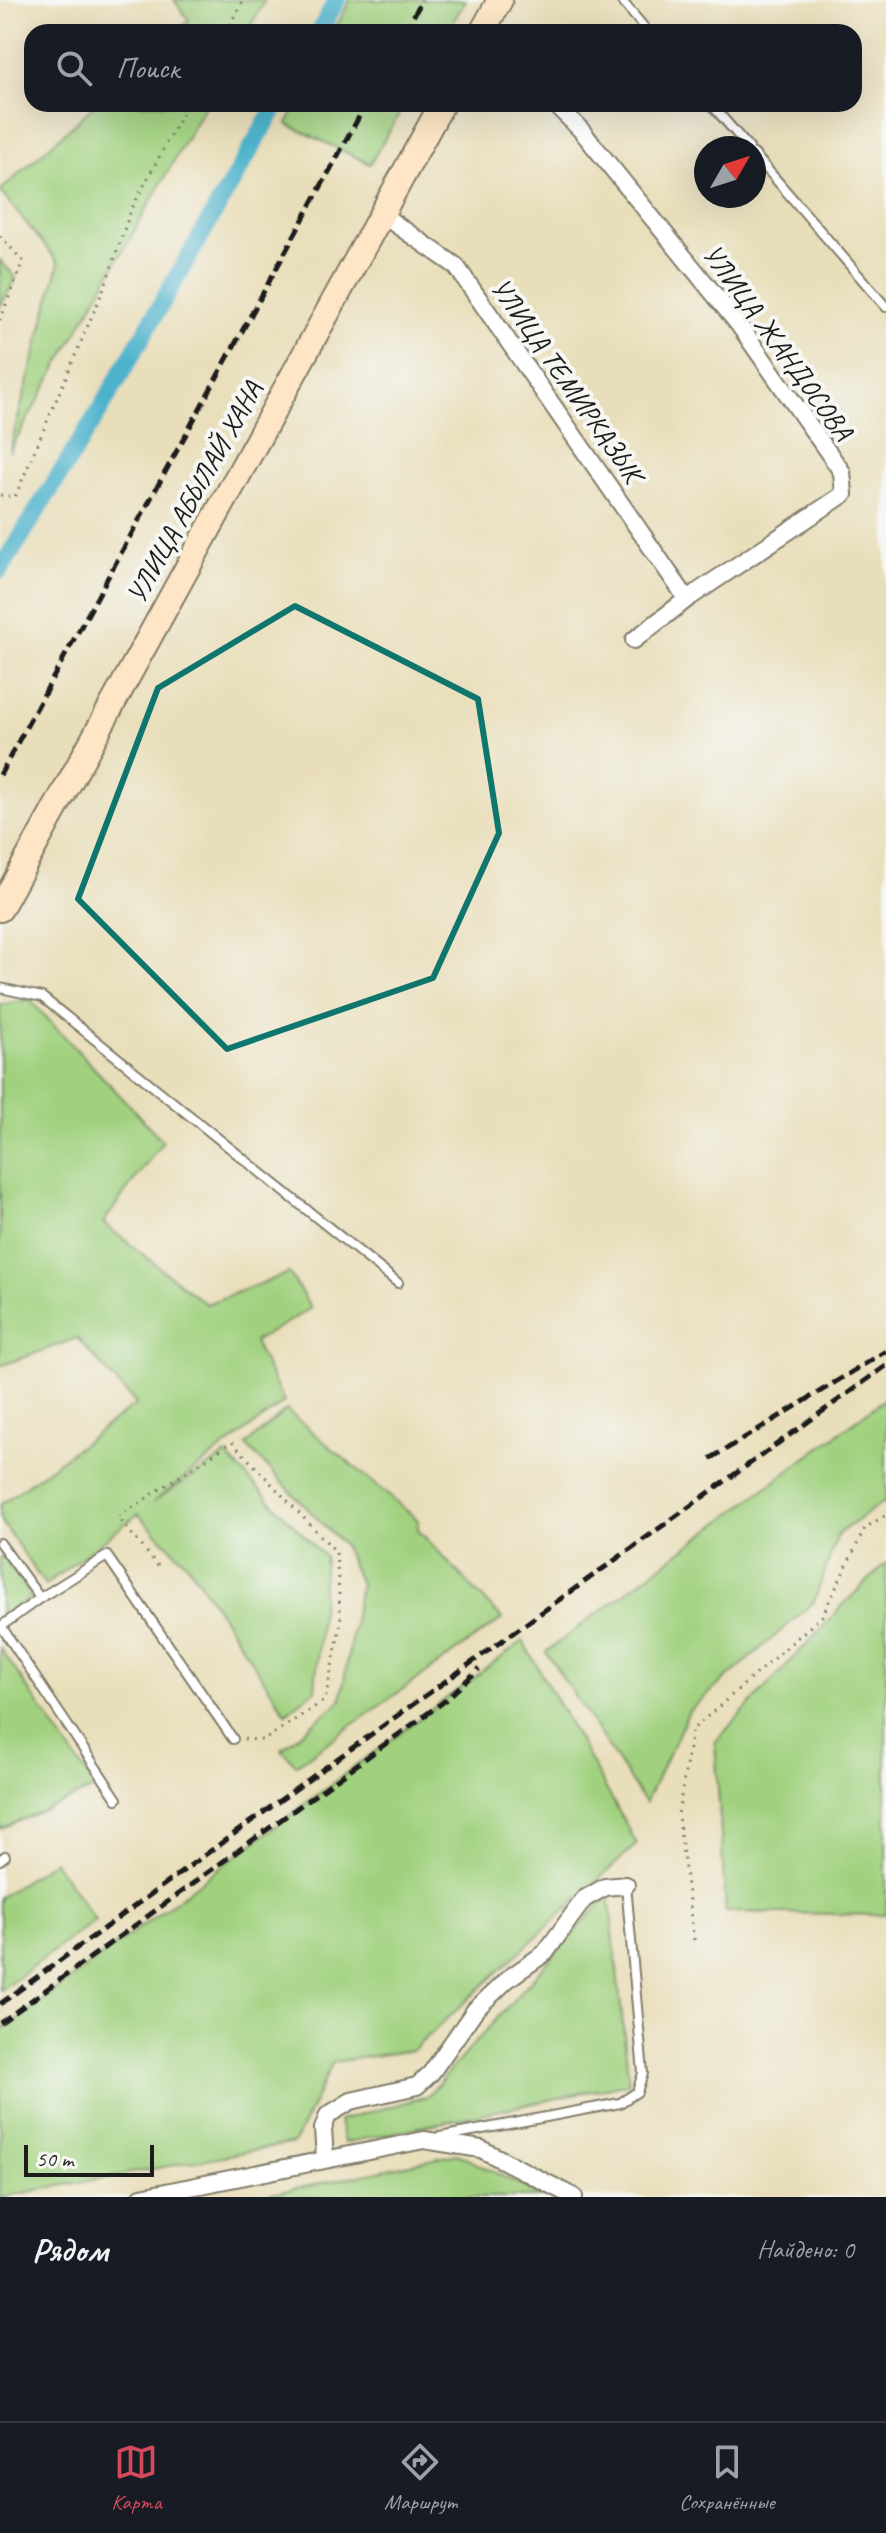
<!DOCTYPE html>
<html lang="ru">
<meta charset="utf-8">
<style>
body{margin:0;font-family:Caveat,sans-serif;background:#20242c;color:#f1f3f6}
.compass{position:absolute;left:694px;top:136px;width:72px;height:72px;border-radius:50%;background:#171b24;box-shadow:0 8px 32px #0002;rotate:51deg}
.scale{position:absolute;left:24px;bottom:20px;width:130px;box-sizing:border-box;padding-left:8px;border:4px solid #1c1c1c;border-top:0;font-size:22px;line-height:28px;white-space:nowrap;color:#1c1c1c;-webkit-text-stroke:6px #f6f6f2;paint-order:stroke}
.list{margin:0;padding:0;list-style:none}
h2{display:flex;justify-content:space-between;align-items:center;height:104px;margin:0;padding:0 32px;font-size:34px}
h2 small{font-size:26px;font-weight:400;color:#9ea1a6}
.icon{flex:none;width:44px;height:44px;fill:none;stroke:currentColor;stroke-width:2;stroke-linecap:round;stroke-linejoin:round}
.map{position:relative;flex:none;width:886px;height:2197px;overflow:hidden}
.search{position:absolute;background:#171b24;box-shadow:0 8px 32px #0002;left:24px;right:24px;top:24px;height:88px;display:flex;align-items:center;gap:20px;box-sizing:border-box;padding:0 28px;border-radius:24px;color:#9ea1a6;font-size:30px}
.sheet{height:224px;background:#171b24}
nav{display:flex;justify-content:space-around;align-items:center;box-sizing:border-box;height:112px;border-top:2px solid #363941;background:#171b24;font-size:22px;color:#9ea1a6}
nav a{display:grid;justify-items:center;gap:4px}
nav .on{color:#d1495b}
.map>svg:first-child{display:block}
.green{fill:#a1d17f;stroke:#5e764e;stroke-width:2}
.lines{fill:none;stroke-linecap:round;stroke-linejoin:round}
.canal{stroke:#4db3cc;stroke-width:18}
.lane-casing{stroke:#827d6b;stroke-width:12}
.street-casing{stroke:#827d6b;stroke-width:20}
.secondary-casing{stroke:#827d6b;stroke-width:28}
.path{stroke:#827d6b;stroke-width:3;stroke-dasharray:2 6;stroke-linecap:butt}
.lane{stroke:#fff;stroke-width:8}
.street{stroke:#fff;stroke-width:16}
.secondary{stroke:#fde5c5;stroke-width:24}
.rail{stroke:#1c1c1c;stroke-width:5;stroke-dasharray:12 6;stroke-linecap:butt}
.marked{fill:none;stroke:#0f766e;stroke-width:6;stroke-linejoin:round}
.labels{text-anchor:middle;dominant-baseline:central;stroke-width:8;stroke-linejoin:round;paint-order:stroke}
.street-label{font-size:28px;fill:#1c1c1c;stroke:#f6f6f2}
</style>
<div class="map">
<svg width="886" height="2197" viewBox="0 0 886 2197">
<rect width="100%" height="100%" fill="#f6f6f2"/>
<filter id="ink" filterUnits="userSpaceOnUse"><feTurbulence type="fractalNoise" baseFrequency=".0125" numOctaves="2"/><feDisplacementMap in="SourceGraphic" scale="16" xChannelSelector="R" yChannelSelector="G"/><feConvolveMatrix kernelMatrix="1 2 1 2 8 2 1 2 1" color-interpolation-filters="sRGB"/></filter>
<filter id="wash" filterUnits="userSpaceOnUse"><feTurbulence type="fractalNoise" baseFrequency=".006" numOctaves="4" result="noise"/><feDisplacementMap in="SourceGraphic" scale="32" xChannelSelector="R" yChannelSelector="G"/><feGaussianBlur stdDeviation="1.8" result="paint"/><feColorMatrix in="noise" values="0 0 0 0 0 0 0 0 0 0 0 0 0 0 0 0 0 1.4 0 .05"/><feComposite in="paint" operator="in"/></filter>
<g filter="url(#wash)">
<rect width="100%" height="100%" fill="#e9deba"/>
<g class="green">
<path d="M174,0H265L247,32H176L189,20Z"/>
<path d="M350,0H466L447,32H334Z"/>
<path d="M96,104H206L9,452L59,263L0,191Z"/>
<path d="M297,104H405L370,164L287,124Z"/>
<path d="M0,260L16,278L0,307Z"/>
<path d="M29,999L163,1141L103,1223L206,1304L289,1273L311,1308L254,1342L284,1402L153,1502L226,1455L325,1557L315,1690L286,1713L188,1565L138,1514L45,1585L0,1519V1505L136,1404L77,1338L0,1366V1005Z"/>
<path d="M886,1398V1500L838,1534L814,1602L689,1711L645,1803L546,1652Z"/>
<path d="M286,1410L418,1520V1530L502,1619L296,1765L282,1749L341,1700L360,1584L344,1546L246,1445Z"/>
<path d="M3,1556L31,1597L0,1619V1558Z"/>
<path d="M886,1563V1915L726,1912L715,1742L845,1603Z"/>
<path d="M523,1641L637,1844L413,2050L333,2062L294,2143L0,2197V2032Z"/>
<path d="M0,1648L96,1788L0,1829Z"/>
<path d="M54,1861L95,1920L0,1990V1897Z"/>
<path d="M609,1894L629,2083L344,2143L339,2121L427,2096Z"/>
<path d="M457,2154L545,2197H257Z"/>
</g>
<g class="lines">
<g class="canal">
<path d="M319,32L337,0"/>
<path d="M0,570L100,410L277,104"/>
</g>
</g>
</g>
<g filter="url(#ink)">
<g class="lines">
<g class="lane-casing">
<g id="lane">
<path d="M621,0L648,32"/>
<path d="M711,104L749,148"/>
<path d="M754,154L886,307"/>
<path d="M0,988L42,997L398,1283"/>
<path d="M0,1543L40,1598L0,1627"/>
<path d="M40,1598L107,1556L233,1739"/>
<path d="M1,1626L117,1799"/>
<path d="M0,1860L5,1856"/>
<path d="M440,2137L620,2103L637,2092L643,2073L626,1885"/>
</g>
</g>
<g class="street-casing">
<g id="street">
<path d="M555,104L581,130L739,325L842,472L844,494L687,599L634,640"/>
<path d="M381,214L456,266L687,599"/>
<path d="M325,2158L323,2129L328,2115L351,2101L417,2086L431,2073L475,2010L509,1978L545,1953L584,1899L605,1887L626,1885"/>
<path d="M141,2197L424,2140L481,2149L574,2197"/>
</g>
</g>
<g class="secondary-casing">
<g id="secondary">
<path d="M482,32L500,0"/>
<path d="M0,909L442,104"/>
</g>
</g>
<g class="path">
<path d="M226,32L243,0"/>
<path d="M0,236L23,261L0,320"/>
<path d="M0,495L15,497L106,283L131,210L187,104"/>
<path d="M158,1566L118,1517L232,1442L336,1552L341,1623L325,1700L264,1740L244,1739"/>
<path d="M694,1940L678,1815L692,1730L822,1616L865,1528L886,1515"/>
</g>
<use href="#lane" class="lane"/>
<use href="#street" class="street"/>
<use href="#secondary" class="secondary"/>
<g class="rail">
<path d="M405,32L422,0"/>
<path d="M0,775L366,104"/>
<path d="M710,1459L886,1351"/>
<path d="M0,2004L341,1756L886,1366"/>
<path d="M0,2023L442,1703L479,1669"/>
</g>
</g>
</g>
<path class="marked" d="M295,606L478,699L499,833L433,978L227,1049L78,899L158,688Z"/>
<g class="labels">
<g class="street-label">
<text transform="translate(778 342) rotate(54)">УЛИЦА ЖАНДОСОВА</text>
<text transform="translate(567 380) rotate(55)">УЛИЦА ТЕМИРКАЗЫК</text>
<text transform="translate(194 492) rotate(-61)">УЛИЦА АБЫЛАЙ ХАНА</text>
</g>
</g>
</svg>
<svg class="compass" viewBox="-18 -18 36 36"><path d="M0-13l5 13h-10z" fill="#e53935"/><path d="M0 13l5-13h-10z" fill="#9ea1a6"/></svg>
<div class="scale">50 m</div>
<div class="search"><svg class="icon" aria-label="search" viewBox="0 0 24 24"><circle cx="10" cy="10" r="6"/><path d="M15 15l6 6"/></svg>Поиск</div>
</div>
<section class="sheet">
<h2>Рядом<small>Найдено: 0</small></h2>
<ul class="list">
</ul>
</section>
<nav>
<a class="on"><svg class="icon" aria-label="map" viewBox="0 0 24 24"><path d="M3 6l6-2 6 2 6-2v14l-6 2-6-2-6 2zM9 4v14M15 6v14"/></svg>Карта</a>
<a><svg class="icon" aria-label="directions" viewBox="0 0 24 24"><path d="M12 3l9 9-9 9-9-9zM9 14v-3h6M13 9l2 2-2 2"/></svg>Маршрут</a>
<a><svg class="icon" aria-label="saved" viewBox="0 0 24 24"><path d="M7 4h10v16l-5-4-5 4z"/></svg>Сохранённые</a>
</nav>
